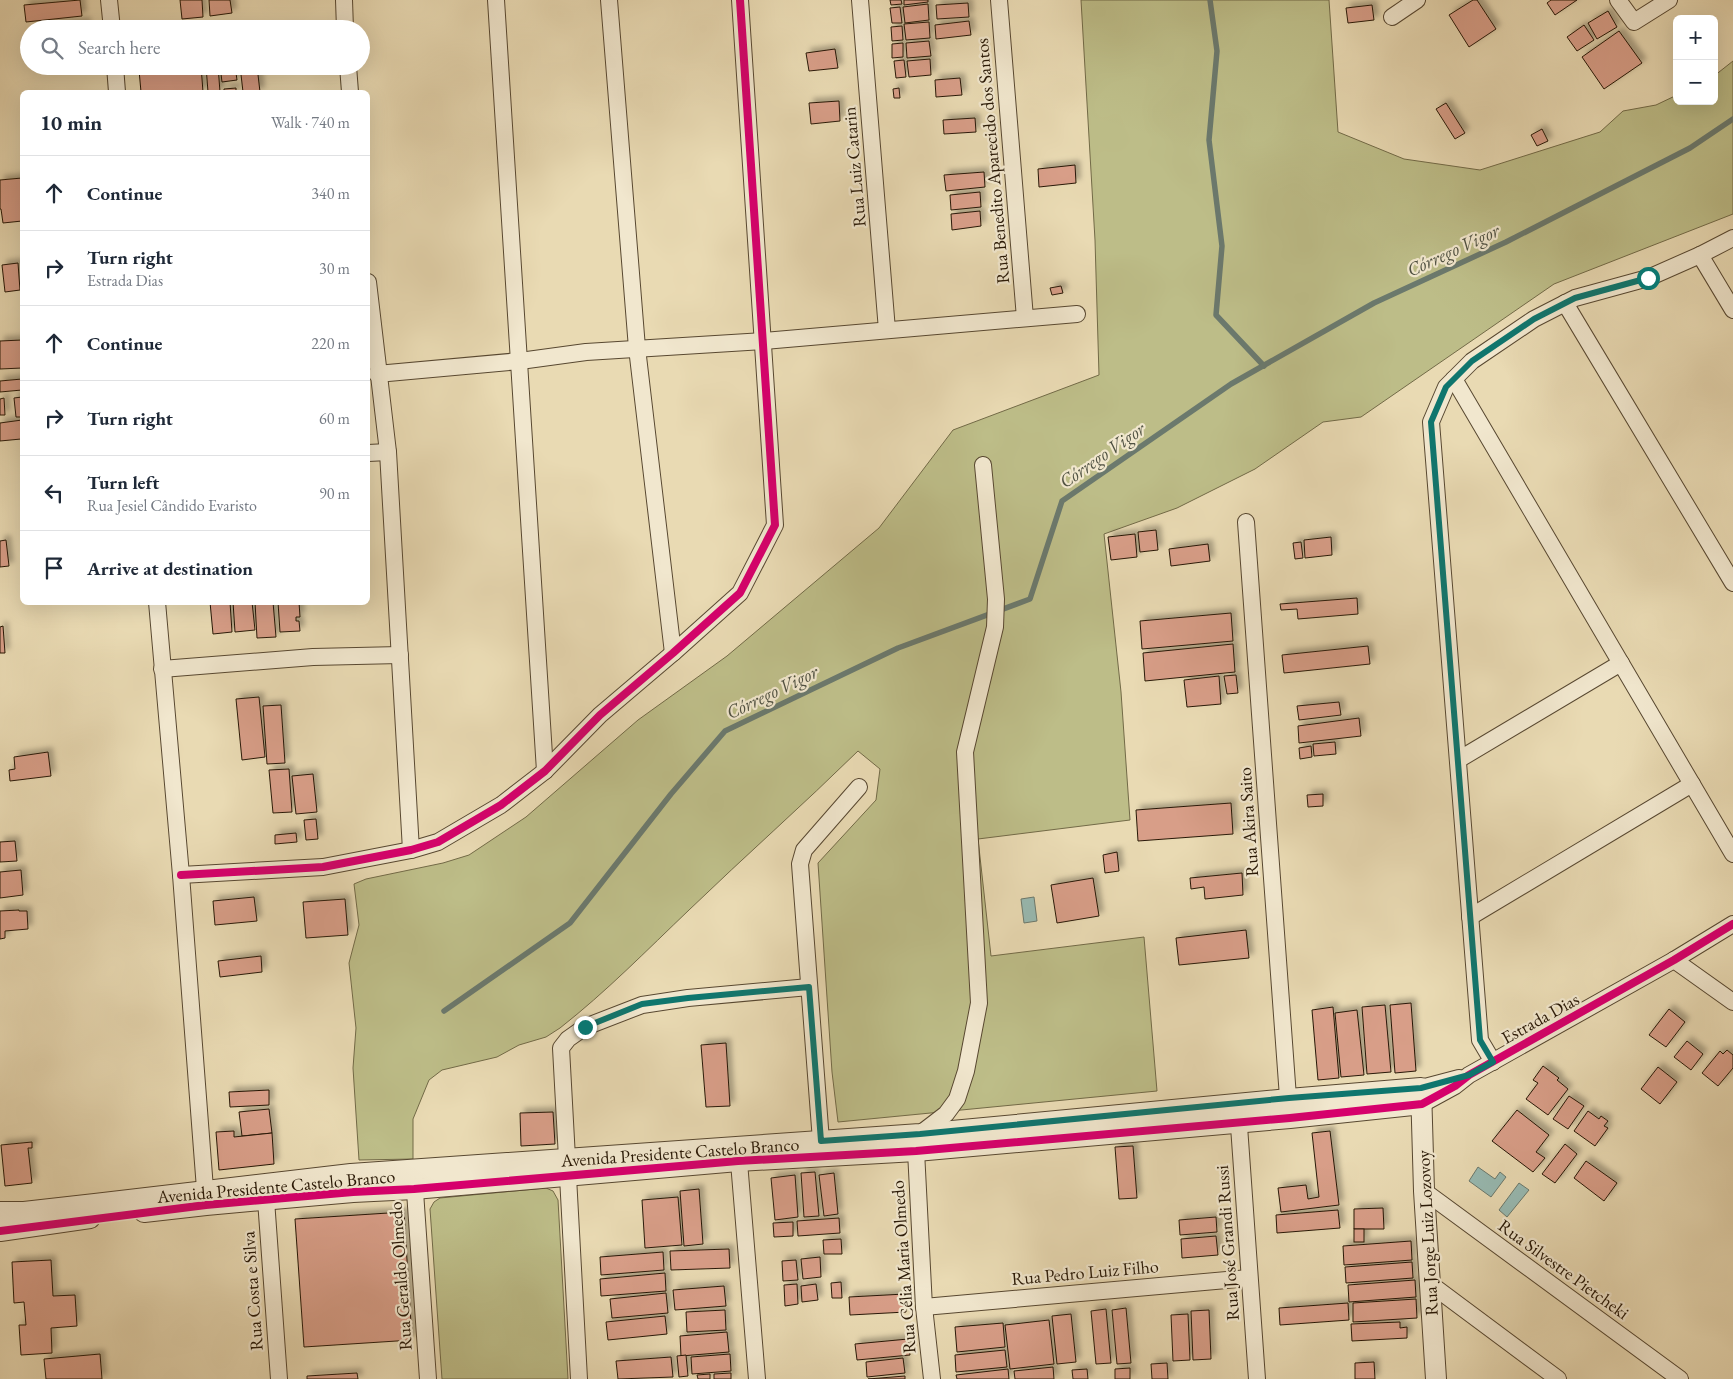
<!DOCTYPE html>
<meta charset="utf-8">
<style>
body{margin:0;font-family:"EB Garamond",serif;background:#f2f2f3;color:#1f2937}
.controls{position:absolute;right:15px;top:15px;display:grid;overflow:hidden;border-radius:8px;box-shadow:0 5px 20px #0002}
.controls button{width:45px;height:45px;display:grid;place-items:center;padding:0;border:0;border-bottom:1px solid #e0e1e3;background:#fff;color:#1f2937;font:25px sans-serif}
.stop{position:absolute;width:15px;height:15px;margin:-11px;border:4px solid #0f766e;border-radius:50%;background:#fff}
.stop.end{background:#0f766e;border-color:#fff;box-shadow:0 1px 5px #0008}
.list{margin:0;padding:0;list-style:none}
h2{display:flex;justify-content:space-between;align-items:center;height:65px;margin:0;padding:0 20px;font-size:21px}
h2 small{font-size:16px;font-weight:400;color:#747a83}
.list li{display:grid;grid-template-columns:32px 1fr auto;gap:15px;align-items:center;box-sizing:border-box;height:75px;padding:0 20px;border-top:1px solid #e0e1e3}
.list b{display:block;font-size:19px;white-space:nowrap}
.list p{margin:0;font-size:16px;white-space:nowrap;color:#747a83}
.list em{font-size:16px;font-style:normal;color:#747a83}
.icon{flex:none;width:28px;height:28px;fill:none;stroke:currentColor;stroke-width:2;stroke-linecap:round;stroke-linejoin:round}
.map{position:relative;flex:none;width:1733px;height:1379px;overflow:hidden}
.search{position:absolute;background:#fff;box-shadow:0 5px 20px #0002;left:20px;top:20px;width:350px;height:55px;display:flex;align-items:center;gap:12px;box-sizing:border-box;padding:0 18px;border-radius:28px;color:#747a83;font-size:19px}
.panel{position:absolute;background:#fff;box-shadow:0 5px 20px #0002;left:20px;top:90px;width:350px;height:515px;border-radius:8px}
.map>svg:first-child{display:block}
.green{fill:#bdbd88;stroke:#726a47}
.water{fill:#98bab2;stroke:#6b796d}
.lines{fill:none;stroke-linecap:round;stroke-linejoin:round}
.stream{stroke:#6b796d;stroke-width:5.5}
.building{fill:#d89e88;stroke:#281806;filter:url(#shadow)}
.minor-casing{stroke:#584831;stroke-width:18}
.tertiary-casing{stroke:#584831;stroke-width:22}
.minor{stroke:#f1e7ce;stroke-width:16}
.tertiary{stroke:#f1e7ce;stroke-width:20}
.cycleway-casing{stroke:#f1e7ce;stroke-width:11}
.cycleway{stroke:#d6006c;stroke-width:8}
.route{stroke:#0f766e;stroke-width:6}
.labels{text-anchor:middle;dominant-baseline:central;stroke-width:4.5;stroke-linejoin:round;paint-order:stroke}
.street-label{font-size:18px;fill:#281806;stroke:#f1e7ce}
.water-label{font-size:19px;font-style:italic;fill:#4f5142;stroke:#f1e7ce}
</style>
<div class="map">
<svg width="1733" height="1379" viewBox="0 0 1733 1379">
<defs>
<filter id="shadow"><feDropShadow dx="4.5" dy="-4.5" stdDeviation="2.5" flood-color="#0004"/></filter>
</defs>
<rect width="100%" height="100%" fill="#e9dab3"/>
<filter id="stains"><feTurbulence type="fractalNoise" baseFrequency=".004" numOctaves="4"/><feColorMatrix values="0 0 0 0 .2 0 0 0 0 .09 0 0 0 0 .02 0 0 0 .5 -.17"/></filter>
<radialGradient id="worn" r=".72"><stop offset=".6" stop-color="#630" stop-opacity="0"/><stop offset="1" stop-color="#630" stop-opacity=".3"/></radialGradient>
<g class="green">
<path d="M1081,0H1329L1338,132L1404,159L1480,170L1600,132L1623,111L1656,105L1677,95V101H1714V76L1733,61V214L1554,284L1361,417L1323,422L1255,469L1177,508L1104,534L1121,692L1130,820L978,839L991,956L1144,937L1157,1091L838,1122L832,1072L818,863L876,800L880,769L858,751C803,805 745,856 689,910C647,950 606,992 560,1028L546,1037L519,1045L497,1057L442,1070L429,1080L413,1119V1159L359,1160L353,1068L356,1028L349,963L359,925L354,884L366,879L443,863L469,855L526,817L638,720L727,656L879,528L953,430L1099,375L1095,240Z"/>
<path d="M546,1188L553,1191L558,1200L568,1379H442L430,1209L434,1202L440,1198Z"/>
</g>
<g class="water">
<path d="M1034,897L1037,921L1024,923L1021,899Z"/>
<path d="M1478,1167L1495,1179L1500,1172L1506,1177L1491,1197L1469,1181Z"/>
<path d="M1519,1183L1529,1190L1507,1217L1499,1210Z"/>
</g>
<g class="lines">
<g class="stream">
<path d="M1210,0L1217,51L1209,140L1222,246L1216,315L1264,366"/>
<path d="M444,1011L570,923L671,794L725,731L898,648L1030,599L1062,501L1231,384L1374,303L1506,242L1690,148L1733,119"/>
</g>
</g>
<g class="building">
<path d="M80,0L82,16L26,22L24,5Z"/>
<path d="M180,0H202L203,17L182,19Z"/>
<path d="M209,0H230L232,13L210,16Z"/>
<path d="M890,0H901L902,4L891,5Z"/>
<path d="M904,0H928V2L904,5Z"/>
<path d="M1473,0H1477L1496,29L1469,47L1449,15Z"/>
<path d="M1551,0H1577L1555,15L1547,3Z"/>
<path d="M968,3L969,17L937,19L936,5Z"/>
<path d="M928,4L929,20L905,23L903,7Z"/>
<path d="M1372,5L1374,20L1348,23L1346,8Z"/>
<path d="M900,7L902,23H892L890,8Z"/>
<path d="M1608,11L1617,27L1597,39L1588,23Z"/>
<path d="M969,21L971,35L936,39L935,25Z"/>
<path d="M86,22V29H33V25Z"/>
<path d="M929,22L930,38L906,40L904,24Z"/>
<path d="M1584,25L1594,40L1577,51L1567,37Z"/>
<path d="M902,26L903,40L892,41L891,27Z"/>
<path d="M1619,31L1642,63L1604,89L1582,57Z"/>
<path d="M929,41L931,56L907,58L906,43Z"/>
<path d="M903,43V57L892,58V44Z"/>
<path d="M835,49L838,68L809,71L806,53Z"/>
<path d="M930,59L931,75L909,77L907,61Z"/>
<path d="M904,60L906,77L896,78L894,61Z"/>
<path d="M187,66H201L203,92H141L139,70Z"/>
<path d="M206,66H218L220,92H208Z"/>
<path d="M220,66H235L237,80L222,82Z"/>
<path d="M240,66H257L260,92H243Z"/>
<path d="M262,66H281L282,71L262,74Z"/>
<path d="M960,78L962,95L936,97L935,80Z"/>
<path d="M236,88V92H224V89Z"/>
<path d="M899,88L900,98H894L893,89Z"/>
<path d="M839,101L840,121L811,124L809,103Z"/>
<path d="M1446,103L1465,133L1455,139L1436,109Z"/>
<path d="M975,118L976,132L944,134L943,120Z"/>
<path d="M1542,129L1548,141L1537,146L1531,135Z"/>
<path d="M1075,165L1076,183L1039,187L1038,169Z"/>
<path d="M984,172L985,187L946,191L944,175Z"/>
<path d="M22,178V221L3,223L1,209H0V180Z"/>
<path d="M980,192L981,207L951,210L950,195Z"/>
<path d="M980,211L981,226L952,230L951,214Z"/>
<path d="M18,263L20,290L5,292L2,265Z"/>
<path d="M1061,286L1063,293L1052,295L1050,288Z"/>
<path d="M22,340V368L0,369V341Z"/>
<path d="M22,379V390L0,392V381Z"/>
<path d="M22,397V417H16L14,398Z"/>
<path d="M4,398L5,415H0V399Z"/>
<path d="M22,420V455L21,439L0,441V423Z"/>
<path d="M1156,530L1158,550L1140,552L1138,532Z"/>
<path d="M1135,534L1137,557L1111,560L1108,537Z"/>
<path d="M1331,537L1332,555L1305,558L1304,540Z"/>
<path d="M6,540L9,566L0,567V541Z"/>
<path d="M1301,542L1303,558L1295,559L1293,543Z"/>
<path d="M1208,544L1210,561L1171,566L1169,549Z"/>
<path d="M1357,598L1358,614L1298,619L1297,609L1281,610L1280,604Z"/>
<path d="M210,602H230L232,632L213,634Z"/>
<path d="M233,602H252L255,630L235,632Z"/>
<path d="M255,602H273L276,637L257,638Z"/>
<path d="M278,602H299L300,617H296V621H299L300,631L280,632Z"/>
<path d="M1231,613L1233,641L1142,649L1140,621Z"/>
<path d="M3,626L5,653H0V627Z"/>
<path d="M1233,644L1235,672L1145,681L1143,653Z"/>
<path d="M1368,646L1370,664L1284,673L1282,655Z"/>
<path d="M1236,675L1238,693L1227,694L1224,676Z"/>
<path d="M1219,676L1221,704L1187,707L1184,680Z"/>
<path d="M259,697L265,757L242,760L236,699Z"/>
<path d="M1339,702L1341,715L1299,720L1297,706Z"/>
<path d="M281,705L285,763L267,764L263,706Z"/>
<path d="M1359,718L1361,736L1299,743L1298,726Z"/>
<path d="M1335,742L1336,754L1314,756L1313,744Z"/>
<path d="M1311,746L1312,757L1300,759L1299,748Z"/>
<path d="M48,752L51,776L10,781L9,770L15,769L14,757Z"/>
<path d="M289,769L292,812L273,813L269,770Z"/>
<path d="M313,774L317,812L296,814L292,776Z"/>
<path d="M1323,794V806L1308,807L1307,795Z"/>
<path d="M1231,803L1233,834L1138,841L1136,810Z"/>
<path d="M316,819L318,839L306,840L304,820Z"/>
<path d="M296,833L297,842L275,844V835Z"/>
<path d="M15,841L17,861L0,862V842Z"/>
<path d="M1117,852L1119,871L1105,873L1103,855Z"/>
<path d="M21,870L23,895L0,898V872Z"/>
<path d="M1242,873L1243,895L1205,899L1204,887L1191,889L1190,878Z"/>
<path d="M1093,878L1099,916L1057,923L1051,885Z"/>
<path d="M254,897L257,921L215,925L213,901Z"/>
<path d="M345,899L348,935L306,938L303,902Z"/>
<path d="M19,910V911H27L28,929L5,931V938L0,939V911Z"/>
<path d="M1246,930L1249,958L1179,965L1176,938Z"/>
<path d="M261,956L262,972L220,977L218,961Z"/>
<path d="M1411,1003L1416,1071L1395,1073L1390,1005Z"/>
<path d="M1385,1005L1391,1072L1367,1074L1362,1007Z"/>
<path d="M1333,1007L1339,1078L1318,1080L1312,1010Z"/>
<path d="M1669,1009L1685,1022L1666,1047L1649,1035Z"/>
<path d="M1357,1010L1364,1075L1341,1077L1335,1013Z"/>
<path d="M1687,1041L1703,1054L1691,1070L1674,1057Z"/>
<path d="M726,1043L730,1106L706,1107L701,1045Z"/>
<path d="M1727,1050L1733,1055V1068L1718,1086L1702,1073L1720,1051L1723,1054Z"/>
<path d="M1543,1066L1559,1078L1557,1080L1568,1089L1548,1115L1526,1099L1538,1083L1533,1080Z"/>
<path d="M1658,1067L1677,1082L1660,1104L1641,1089Z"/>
<path d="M269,1090V1105L230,1107L229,1092Z"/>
<path d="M1569,1096L1584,1106L1568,1129L1553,1119Z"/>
<path d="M269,1109L272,1133L242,1136L239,1112Z"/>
<path d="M1517,1110L1549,1135L1536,1152L1545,1158L1533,1172L1492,1141Z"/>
<path d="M1588,1111L1599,1119L1601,1116L1608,1121L1604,1126L1608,1128L1595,1146L1574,1131Z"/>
<path d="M553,1112L555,1144L521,1146L520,1113Z"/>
<path d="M234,1131V1137L272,1133L274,1164L219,1170L216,1132Z"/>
<path d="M1330,1131L1339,1205L1281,1212L1278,1188L1306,1185L1308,1199L1319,1197L1312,1133Z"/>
<path d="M32,1142V1148H28L32,1183L5,1186L1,1145Z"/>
<path d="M1565,1144L1577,1154L1555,1183L1542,1174Z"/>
<path d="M1133,1146L1137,1198L1119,1199L1115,1147Z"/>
<path d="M1586,1161L1617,1183L1604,1201L1574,1178Z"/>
<path d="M815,1172L819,1216L804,1217L801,1173Z"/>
<path d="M834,1173L838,1214L824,1216L819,1175Z"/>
<path d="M795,1175L798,1217L775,1220L771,1178Z"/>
<path d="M699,1189L703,1244L684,1246L680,1191Z"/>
<path d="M678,1197L682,1245L645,1248L642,1200Z"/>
<path d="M1383,1208L1384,1229H1354V1209Z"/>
<path d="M1338,1210L1340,1228L1277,1233L1276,1215Z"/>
<path d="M404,1212L412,1340L304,1347L295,1219Z"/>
<path d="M1216,1217L1217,1232L1180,1235L1179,1220Z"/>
<path d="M839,1218L840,1233L798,1236L797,1221Z"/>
<path d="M793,1222V1236L774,1237L773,1223Z"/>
<rect x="1354" y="1229" width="10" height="13"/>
<path d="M1216,1236L1218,1255L1182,1258L1181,1239Z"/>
<path d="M841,1239L842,1254H824L823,1240Z"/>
<path d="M1411,1241L1412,1260L1344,1265L1343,1246Z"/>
<path d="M729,1249L730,1268L671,1270L670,1251Z"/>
<path d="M663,1252L664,1270L601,1275L600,1257Z"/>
<path d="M820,1257L821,1277L803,1279L801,1259Z"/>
<path d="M51,1260L53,1296L75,1295L77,1326L51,1328L52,1353L21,1355L19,1325H26L24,1302L14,1303L12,1262Z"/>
<path d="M796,1260L798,1280L783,1281L782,1261Z"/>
<path d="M1412,1262L1413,1278L1346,1283L1345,1267Z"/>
<path d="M665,1273L666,1291L601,1296L600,1279Z"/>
<path d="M1415,1280L1416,1297L1349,1302L1348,1285Z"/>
<path d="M841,1282L842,1298H832L831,1283Z"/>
<path d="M797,1284L798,1304L785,1306L784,1285Z"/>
<path d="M816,1284L818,1300L802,1302L801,1286Z"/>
<path d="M724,1286L726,1306L675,1310L673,1290Z"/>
<path d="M666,1293L668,1313L612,1318L610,1299Z"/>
<path d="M905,1294L906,1312L850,1315L849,1297Z"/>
<path d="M1416,1299L1417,1318L1353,1322V1303Z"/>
<path d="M1348,1303L1349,1320L1280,1325L1279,1308Z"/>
<path d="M1126,1308L1131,1363L1117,1364L1112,1310Z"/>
<path d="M1106,1309L1111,1363L1096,1364L1091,1311Z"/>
<path d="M725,1310L726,1330L687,1332L686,1312Z"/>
<path d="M1209,1310L1211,1359L1193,1360L1191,1311Z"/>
<path d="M1071,1314L1076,1362L1057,1364L1052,1316Z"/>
<path d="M1188,1314L1190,1360L1173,1361L1171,1315Z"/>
<path d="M665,1316L667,1334L608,1340L606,1322Z"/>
<path d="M1049,1320L1054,1364L1010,1369L1005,1325Z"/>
<path d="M1400,1322V1328L1407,1327V1338L1352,1341L1351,1324Z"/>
<path d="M1003,1323L1005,1347L957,1352L955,1327Z"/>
<path d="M727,1332L729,1352L681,1356L680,1336Z"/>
<path d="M908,1339L910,1355L857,1360L855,1344Z"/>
<path d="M1005,1350L1007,1367L956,1372L955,1355Z"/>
<path d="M100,1354L102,1379H46L44,1359Z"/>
<path d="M730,1354L731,1371L692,1374L691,1357Z"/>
<path d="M686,1355L688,1376L679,1377L677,1356Z"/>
<path d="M671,1357L673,1377L618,1379L616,1361Z"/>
<path d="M903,1358L905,1373L867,1377L866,1362Z"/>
<path d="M1374,1362L1375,1379H1355V1363Z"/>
<path d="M1167,1363L1168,1379H1152L1151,1364Z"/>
<path d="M1053,1367L1054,1379H1015L1014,1371Z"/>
<path d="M1130,1368V1379H1115V1369Z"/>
<path d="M1008,1369L1009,1379H957L956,1375Z"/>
<path d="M1087,1369L1088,1379H1073L1072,1370Z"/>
<path d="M357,1373L358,1379H307V1376Z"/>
<path d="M731,1373V1379H714V1374Z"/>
<path d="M710,1374V1379H698L697,1375Z"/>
<path d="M905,1376V1379H868Z"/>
</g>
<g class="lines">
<g class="minor-casing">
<g id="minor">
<path d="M109,0L112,29"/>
<path d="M344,0L345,29"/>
<path d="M496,0L545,771"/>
<path d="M609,0L637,348L673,653"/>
<path d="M860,0L887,330"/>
<path d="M999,0L1025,318"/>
<path d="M1618,0L1634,22L1669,0"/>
<path d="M1392,17L1417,0"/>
<path d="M115,66L117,92"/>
<path d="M348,66L350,92"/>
<path d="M1700,255L1733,310"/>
<path d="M368,282L388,452L411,850"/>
<path d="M1565,303L1733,583"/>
<path d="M377,374L520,361L586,352L764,341L1077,314"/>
<path d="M1454,379L1733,854"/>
<path d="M368,453L388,452"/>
<path d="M1246,522L1289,1111"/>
<path d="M157,602L181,875L206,1202"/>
<path d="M162,669L313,657L400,655"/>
<path d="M1458,760L1621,663"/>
<path d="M181,875L323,867L411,850L438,842L501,805L545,771L600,715L673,653L740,593L775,525L740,0"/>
<path d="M1470,917L1692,784"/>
<path d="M1674,960L1733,1002"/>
<path d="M1493,1062L1480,1040L1431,422L1446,387L1472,361L1534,319L1575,298L1648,278L1700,255L1733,238"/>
<path d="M1421,1088L1459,1078"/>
<path d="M1422,1104L1455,1086L1469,1075L1674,960L1733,924"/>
<path d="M1238,1112L1257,1379"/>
<path d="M821,1141L800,864L804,850L859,787"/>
<path d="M738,1150L757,1379"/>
<path d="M414,1177L428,1379"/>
<path d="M1424,1191L1680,1379"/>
<path d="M266,1200L279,1379"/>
<path d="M1429,1283L1558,1379"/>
<path d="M924,1307L1249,1278"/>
<path d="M579,1379L561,1048L568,1039L585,1027L642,1005L688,998L809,987"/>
<path d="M932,1379L924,1307L916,1151L920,1134L946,1114L957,1099L966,1071L979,1003L965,752L995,627L996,599L983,465"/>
</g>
</g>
<g class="tertiary-casing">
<g id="tertiary">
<path d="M0,1212H24L95,1204L351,1174L920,1134L1289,1099L1421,1088L1424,1191L1436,1379"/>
<path d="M144,1212L206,1205L353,1192L414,1189L738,1161L916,1151L1290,1118L1422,1104"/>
<path d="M0,1231L90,1218"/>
</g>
</g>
<use href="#minor" class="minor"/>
<use href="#tertiary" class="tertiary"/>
<g class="cycleway-casing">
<g id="cycleway">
<path d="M181,875L323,867L411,850L438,842L501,805L545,771L600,715L673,653L740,593L775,525L740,0"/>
<path d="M0,1231L206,1205L353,1192L414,1189L738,1161L916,1151L1290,1118L1422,1104L1455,1086L1469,1075L1674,960L1733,924"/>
</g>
</g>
<use href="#cycleway" class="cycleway"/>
</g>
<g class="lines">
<path class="route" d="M585,1027L642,1004L688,998L809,987L821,1141L920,1134L1289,1098L1421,1088L1469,1075L1493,1062L1480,1040L1431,422L1446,387L1472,361L1534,319L1575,298L1648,278"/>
</g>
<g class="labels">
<g class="street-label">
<text transform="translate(992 161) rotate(-95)">Rua Benedito Aparecido dos Santos</text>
<text transform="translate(854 167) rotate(-95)">Rua Luiz Catarin</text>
<text transform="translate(1248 822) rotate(-94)">Rua Akira Saito</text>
<text transform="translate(1540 1018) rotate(-29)">Estrada Dias</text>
<text transform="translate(680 1152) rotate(-4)">Avenida Presidente Castelo Branco</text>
<text transform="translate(276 1186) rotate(-5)">Avenida Presidente Castelo Branco</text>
<text transform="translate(1427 1233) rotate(-93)">Rua Jorge Luiz Lozovoy</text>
<text transform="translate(1227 1243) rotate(-94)">Rua José Grandi Russi</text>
<text transform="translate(903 1267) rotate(-94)">Rua Célia Maria Olmedo</text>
<text transform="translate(1564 1269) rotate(36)">Rua Silvestre Pietcheki</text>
<text transform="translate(1085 1272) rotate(-5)">Rua Pedro Luiz Filho</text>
<text transform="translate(400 1276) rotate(-94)">Rua Geraldo Olmedo</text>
<text transform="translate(252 1291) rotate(-94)">Rua Costa e Silva</text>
</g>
<g class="water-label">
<text transform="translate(1453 250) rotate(-25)">Córrego Vigor</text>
<text transform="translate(1102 455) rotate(-35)">Córrego Vigor</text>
<text transform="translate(772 692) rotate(-26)">Córrego Vigor</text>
</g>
</g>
<rect width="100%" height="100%" filter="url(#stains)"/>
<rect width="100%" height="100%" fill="url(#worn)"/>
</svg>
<div class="controls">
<button>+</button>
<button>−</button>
</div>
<div class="stop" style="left:1648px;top:278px"></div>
<div class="stop end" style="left:585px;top:1027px"></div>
<div class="search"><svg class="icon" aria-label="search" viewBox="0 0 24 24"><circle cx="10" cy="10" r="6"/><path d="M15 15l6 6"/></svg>Search here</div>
<section class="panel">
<h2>10 min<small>Walk · 740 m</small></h2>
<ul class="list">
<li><svg class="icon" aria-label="ahead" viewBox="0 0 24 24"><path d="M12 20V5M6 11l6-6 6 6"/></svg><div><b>Continue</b></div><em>340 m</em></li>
<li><svg class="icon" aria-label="right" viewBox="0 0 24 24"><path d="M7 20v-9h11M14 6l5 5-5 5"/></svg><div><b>Turn right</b><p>Estrada Dias</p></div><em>30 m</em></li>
<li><svg class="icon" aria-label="ahead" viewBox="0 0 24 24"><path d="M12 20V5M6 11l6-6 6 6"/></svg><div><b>Continue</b></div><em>220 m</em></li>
<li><svg class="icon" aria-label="right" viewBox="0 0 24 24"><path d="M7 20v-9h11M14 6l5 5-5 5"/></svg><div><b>Turn right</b></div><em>60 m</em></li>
<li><svg class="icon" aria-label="left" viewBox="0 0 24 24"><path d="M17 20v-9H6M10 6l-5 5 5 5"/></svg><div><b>Turn left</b><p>Rua Jesiel Cândido Evaristo</p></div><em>90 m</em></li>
<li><svg class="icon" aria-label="arrive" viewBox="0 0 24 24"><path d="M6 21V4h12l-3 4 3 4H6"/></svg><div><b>Arrive at destination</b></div></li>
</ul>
</section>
</div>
